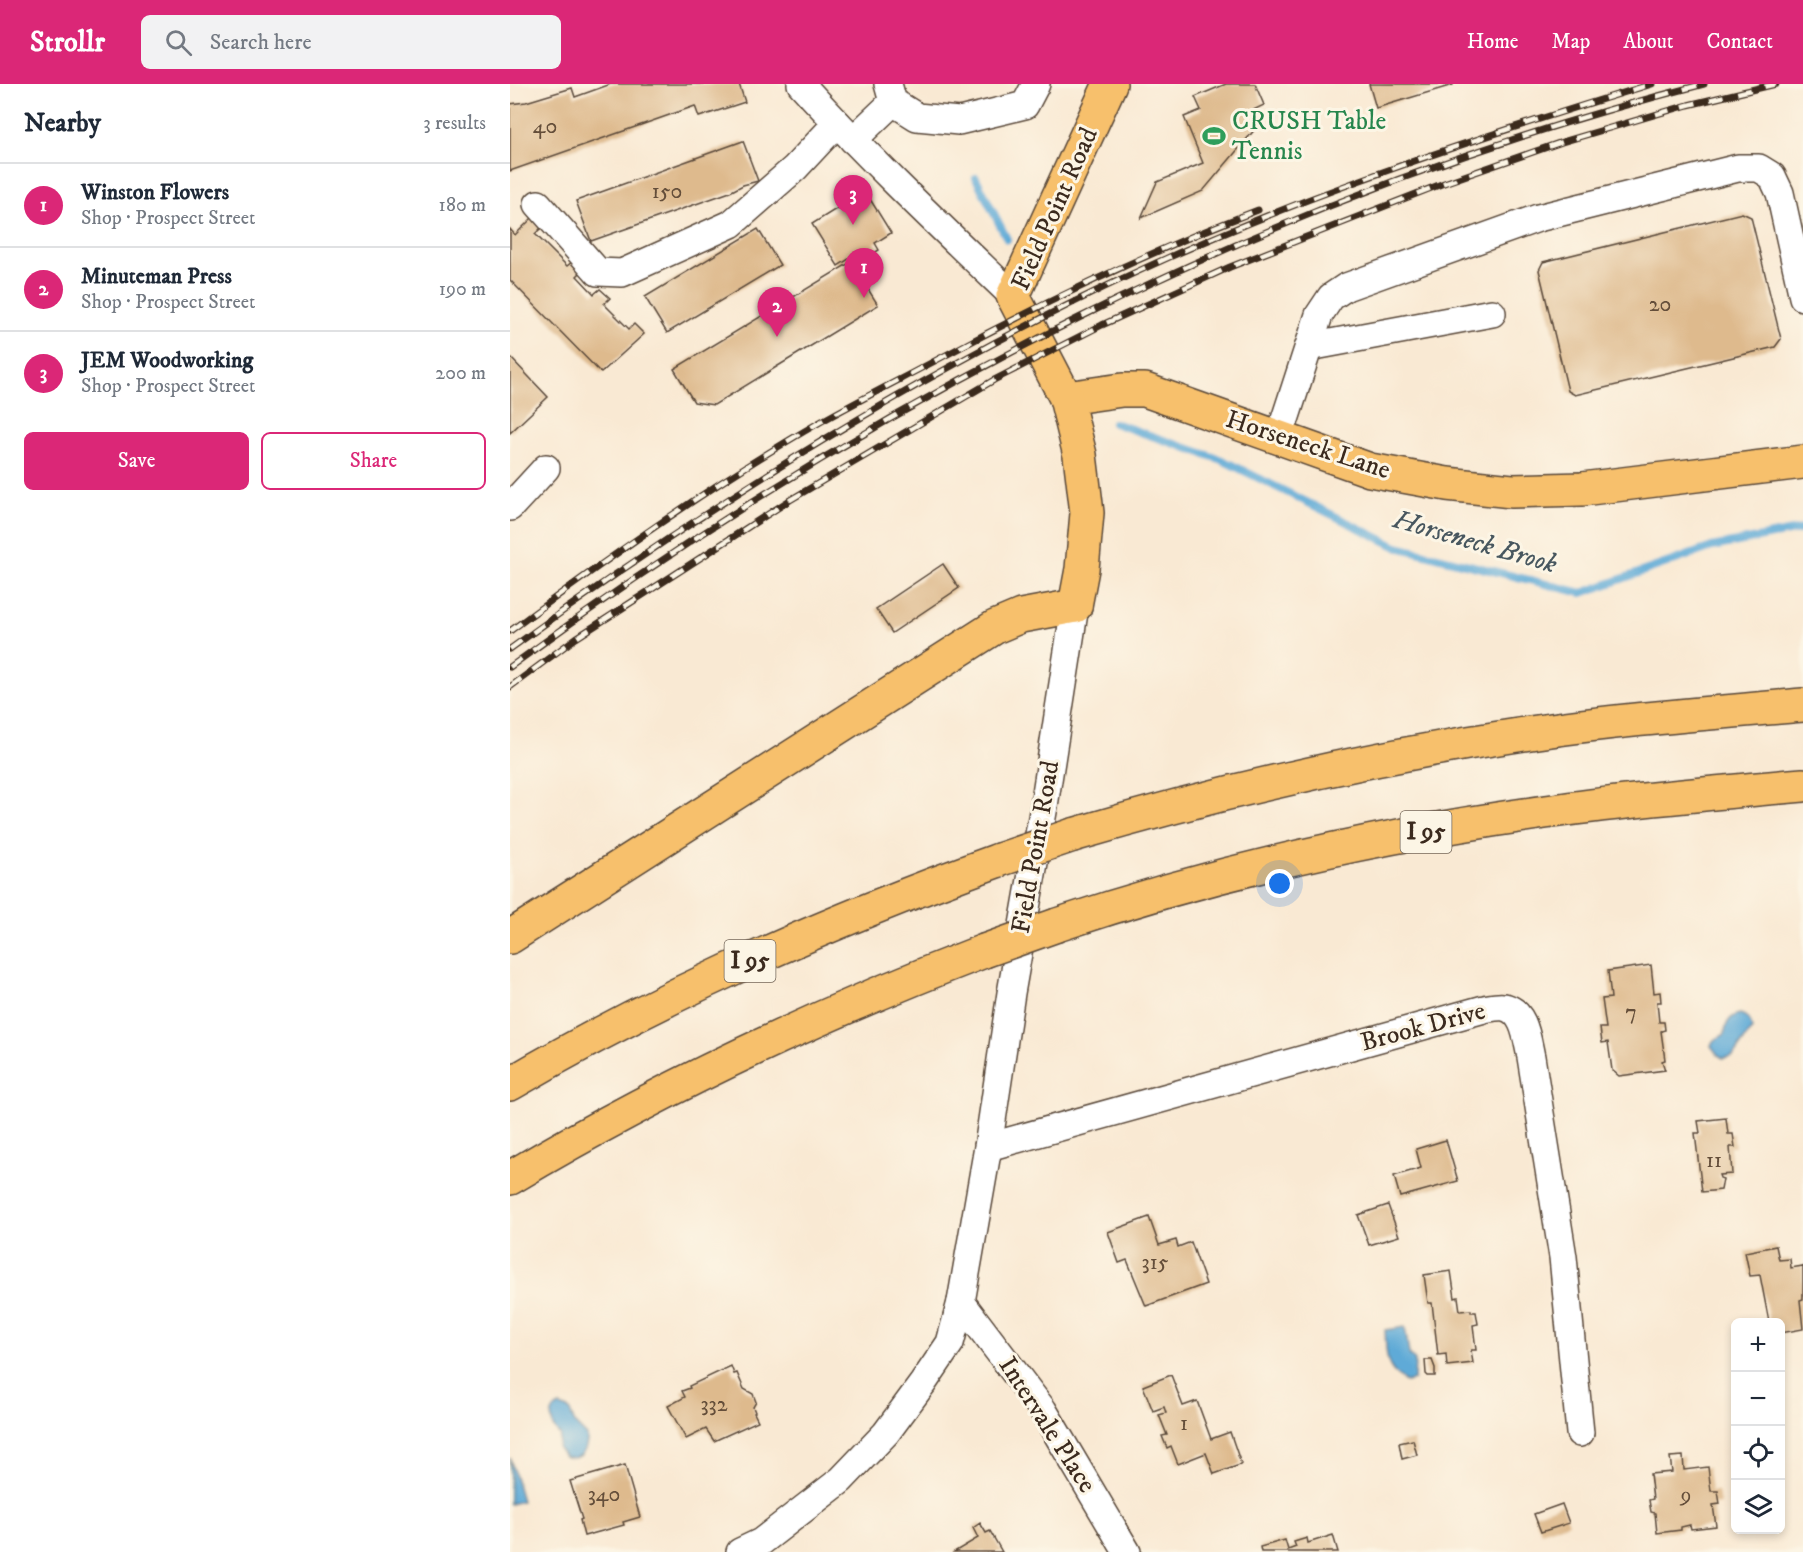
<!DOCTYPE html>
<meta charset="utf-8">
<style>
body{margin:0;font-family:"IM FELL DW Pica",serif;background:#f2f2f3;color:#1f2937}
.controls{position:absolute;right:18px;bottom:18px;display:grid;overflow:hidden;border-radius:9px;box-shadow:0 3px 9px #0003}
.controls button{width:54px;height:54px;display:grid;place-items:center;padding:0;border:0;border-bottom:2px solid #e0e1e3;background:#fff;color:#1f2937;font:30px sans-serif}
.you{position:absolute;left:770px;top:800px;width:21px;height:21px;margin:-15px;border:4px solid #fff;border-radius:50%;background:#1a73e8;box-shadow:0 0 0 9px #1a73e833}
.badge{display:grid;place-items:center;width:39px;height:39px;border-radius:50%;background:#db2777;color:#fff;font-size:20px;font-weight:700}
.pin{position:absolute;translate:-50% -50px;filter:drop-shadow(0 2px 3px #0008)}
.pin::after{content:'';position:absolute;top:32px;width:21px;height:18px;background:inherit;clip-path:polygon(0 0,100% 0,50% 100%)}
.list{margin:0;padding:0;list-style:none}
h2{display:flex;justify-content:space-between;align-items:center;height:78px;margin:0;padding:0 24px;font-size:26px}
h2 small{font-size:20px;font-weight:400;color:#747a83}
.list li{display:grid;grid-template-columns:39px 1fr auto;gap:18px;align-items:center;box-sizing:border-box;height:84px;padding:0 24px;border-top:2px solid #e0e1e3}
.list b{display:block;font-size:22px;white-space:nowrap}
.list p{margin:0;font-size:20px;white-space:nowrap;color:#747a83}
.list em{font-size:20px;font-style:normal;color:#747a83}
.actions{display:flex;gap:12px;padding:18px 24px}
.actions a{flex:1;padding:14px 0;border:2px solid #db2777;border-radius:9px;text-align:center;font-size:21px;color:#db2777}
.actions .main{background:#db2777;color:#fff}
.icon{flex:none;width:33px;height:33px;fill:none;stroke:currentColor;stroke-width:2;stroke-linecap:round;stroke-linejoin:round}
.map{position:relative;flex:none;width:1293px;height:1468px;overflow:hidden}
header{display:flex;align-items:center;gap:36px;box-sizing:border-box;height:84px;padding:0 30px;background:#db2777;color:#fff}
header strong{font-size:28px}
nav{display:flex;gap:33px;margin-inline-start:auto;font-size:21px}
.search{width:420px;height:54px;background:#f2f2f3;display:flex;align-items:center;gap:15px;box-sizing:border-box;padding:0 21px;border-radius:9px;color:#747a83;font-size:22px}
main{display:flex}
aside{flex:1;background:#fff}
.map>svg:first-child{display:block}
.water{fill:#5faad7;stroke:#4d6a7a;stroke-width:1.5}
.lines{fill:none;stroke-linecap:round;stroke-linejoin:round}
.stream{stroke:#5faad7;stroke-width:8}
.building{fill:#deba8d}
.minor-casing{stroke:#584739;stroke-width:30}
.major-casing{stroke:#584739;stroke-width:36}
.highway-casing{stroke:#584739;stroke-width:36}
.minor{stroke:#fff;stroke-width:27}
.major{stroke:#f7c06c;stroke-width:33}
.highway{stroke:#f7c06c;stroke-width:33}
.rail-casing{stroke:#3b2a1e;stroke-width:7}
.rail{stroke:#fcf5e5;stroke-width:4.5;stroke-dasharray:14;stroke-linecap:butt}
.highway-bridge-casing{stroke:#584739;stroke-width:36;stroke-linecap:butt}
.highway-bridge{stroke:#f7c06c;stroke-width:33}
.labels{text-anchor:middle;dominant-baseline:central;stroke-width:6;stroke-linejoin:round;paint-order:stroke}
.number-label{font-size:22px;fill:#644e3a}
.shield{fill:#fcf5e5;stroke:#75675a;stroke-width:1.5}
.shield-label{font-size:24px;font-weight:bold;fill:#3b2a1e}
.leisure-label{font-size:26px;fill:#27864d;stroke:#fcf5e5;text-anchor:start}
.street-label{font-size:26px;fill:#3b2a1e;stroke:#fcf5e5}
.water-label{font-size:27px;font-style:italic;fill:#48575f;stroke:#fcf5e5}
</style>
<header>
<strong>Strollr</strong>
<div class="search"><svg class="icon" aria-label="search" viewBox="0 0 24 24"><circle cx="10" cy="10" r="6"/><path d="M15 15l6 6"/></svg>Search here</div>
<nav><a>Home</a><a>Map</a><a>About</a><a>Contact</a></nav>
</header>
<main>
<aside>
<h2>Nearby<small>3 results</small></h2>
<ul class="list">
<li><span class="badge">1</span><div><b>Winston Flowers</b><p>Shop · Prospect Street</p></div><em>180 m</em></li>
<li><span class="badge">2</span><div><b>Minuteman Press</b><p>Shop · Prospect Street</p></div><em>190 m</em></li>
<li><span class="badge">3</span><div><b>JEM Woodworking</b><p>Shop · Prospect Street</p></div><em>200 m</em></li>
</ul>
<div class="actions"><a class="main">Save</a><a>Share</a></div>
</aside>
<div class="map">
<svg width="1293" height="1468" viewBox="0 0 1293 1468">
<rect width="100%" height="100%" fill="#fcf5e5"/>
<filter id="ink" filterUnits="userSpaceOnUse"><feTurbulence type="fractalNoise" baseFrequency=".0167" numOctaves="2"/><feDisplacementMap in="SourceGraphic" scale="12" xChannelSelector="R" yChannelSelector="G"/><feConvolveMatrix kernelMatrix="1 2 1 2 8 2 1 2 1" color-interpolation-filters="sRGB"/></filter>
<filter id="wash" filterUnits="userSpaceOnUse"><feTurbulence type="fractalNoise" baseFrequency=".008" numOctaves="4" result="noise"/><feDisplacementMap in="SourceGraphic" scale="24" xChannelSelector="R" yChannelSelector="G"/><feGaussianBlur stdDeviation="1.35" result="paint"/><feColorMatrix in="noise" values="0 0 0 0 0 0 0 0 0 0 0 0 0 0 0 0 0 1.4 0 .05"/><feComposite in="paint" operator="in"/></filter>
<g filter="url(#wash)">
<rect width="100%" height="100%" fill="#f9e9d3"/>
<g class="water">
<path d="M1230,930C1238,932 1241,937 1242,945L1223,972L1213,974L1208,971L1201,962L1203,957L1215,950C1215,940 1220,932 1230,930Z"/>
<path d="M895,1243L899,1270L905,1277L904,1296L896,1298C873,1284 877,1270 875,1246Z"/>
<path d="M50,1322L59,1325L65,1340L77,1352C78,1367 70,1378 54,1372L48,1364L50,1351L43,1343L41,1331L44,1325Z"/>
<path d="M0,1374L12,1417L0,1420Z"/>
</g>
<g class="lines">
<g class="stream">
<path d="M466,94L497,155"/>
<path d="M604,339L712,376L887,463L1072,509L1202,463L1293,445"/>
</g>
</g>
<g id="blocks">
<g class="building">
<path d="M101,0H229L235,18L189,33L185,22L0,87V20L16,18L62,4L65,13Z"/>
<path d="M716,0H745L754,21L739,28L746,44L693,107L631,134L647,98L693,79L674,33L691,26L685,13Z"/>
<path d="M859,0H943V1L866,24Z"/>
<path d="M233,57L248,97L233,101L220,108L81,157L66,117Z"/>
<path d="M355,107L381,149L365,159L369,166L350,178L345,171L328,182L302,140Z"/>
<path d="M1232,129L1241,133L1271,255L1265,263L1065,311L1058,307L1029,186L1033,178Z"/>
<path d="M22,134L31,144L25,150L57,182L63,177L73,186L67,192L84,210L90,205L100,214L94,220L119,245L124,240L134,250L91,289L0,196V145L5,151Z"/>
<path d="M248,145L270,181L157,249L135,213Z"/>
<path d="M341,178L368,221L204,321L184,318L164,285Z"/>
<path d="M0,273L38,313L0,349Z"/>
<path d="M433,480L449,504L382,549L366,525Z"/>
<path d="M1141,881L1144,909L1150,908L1151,918H1147L1149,938H1154L1155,946L1151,947L1155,976L1152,977L1155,986L1109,992L1102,986L1098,958L1092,959L1090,944H1096L1092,915L1101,914L1098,887Z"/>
<path d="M1216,1034L1218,1050H1223L1225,1063H1220L1222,1090L1209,1091L1210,1094L1213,1095L1211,1106L1192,1108L1185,1049H1190L1188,1037Z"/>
<path d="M936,1056L948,1097L890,1113L884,1092L911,1084L906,1065Z"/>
<path d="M878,1121L889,1152L859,1161L848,1131Z"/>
<path d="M639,1133L649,1161L666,1156L668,1163L681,1158L696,1200L636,1222L617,1176L609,1179L598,1148Z"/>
<path d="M1266,1162L1269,1176L1280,1175L1281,1184L1293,1182V1215L1290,1216L1293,1245L1271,1249L1269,1237L1259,1238L1250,1191L1240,1192L1235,1168Z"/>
<path d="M941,1187L945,1214L948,1213L950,1227L961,1226V1228H966L968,1240L963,1241L966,1266H961L963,1279L937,1282L936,1270L928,1271L922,1219H918L914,1191Z"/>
<path d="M915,1276H922L925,1284V1292H918L916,1290Z"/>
<path d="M221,1282L224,1290L227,1289L234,1305L243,1310L246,1318L243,1323L245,1328L244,1329L248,1337L204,1357L196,1345L176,1355L158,1322L175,1313L172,1307L180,1304L179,1302Z"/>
<path d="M661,1291L673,1322L687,1317L701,1355L720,1348L731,1380L730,1381L704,1390L696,1369L668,1380L661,1362L657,1364L652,1352L657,1351L649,1331L656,1329L654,1323L643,1327L633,1302Z"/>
<path d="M903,1356L907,1371L892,1375L889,1359Z"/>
<path d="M1173,1372L1174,1386L1198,1383L1201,1407H1208L1210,1420L1203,1421L1206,1442L1181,1445L1180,1441L1171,1443V1446L1147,1449L1145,1429L1141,1428L1139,1416L1143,1415L1140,1390L1162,1388L1160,1373Z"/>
<path d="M115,1381L130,1433L113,1438L114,1441L74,1452L70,1436L72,1435L60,1397Z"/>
<path d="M1052,1420L1059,1439L1031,1448L1024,1430Z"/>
<path d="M470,1439L476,1449L480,1447L492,1468H444L468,1454L463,1444Z"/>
<path d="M823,1451L828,1468H751L750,1463L775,1456L778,1466L786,1463L784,1458L797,1454L798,1459Z"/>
</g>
</g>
</g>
<g filter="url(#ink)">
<use href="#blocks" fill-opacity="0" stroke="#584739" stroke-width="1.5"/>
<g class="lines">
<g class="minor-casing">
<g id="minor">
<path d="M291,0C358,74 431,143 503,212"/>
<path d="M378,0L383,18L407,33L449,37L515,21L526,0"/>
<path d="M343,56L383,18"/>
<path d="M28,120L88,188L112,189L221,140L285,84L327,39"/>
<path d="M799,263L982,229"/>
<path d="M769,354L809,231L821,213L836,203L1028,134L1228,84H1249L1262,92L1270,109L1293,213"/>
<path d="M0,423L36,384"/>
<path d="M478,1063L974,925C980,924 988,922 994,923C1015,927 1017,956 1021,973L1053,1173L1070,1349"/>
<path d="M451,1218L533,1326L617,1468"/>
<path d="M230,1468L251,1458L331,1396L376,1349L413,1299L440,1259L451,1218L478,1063L501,909L534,722L565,522"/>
</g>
</g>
<g class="major-casing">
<g id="major">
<path d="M556,314L612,306H635L860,386L937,400L1002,407L1072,405L1293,378"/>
<path d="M565,522L572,485L577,429L570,371L556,314L503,212L600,0"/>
</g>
</g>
<g class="highway-casing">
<g id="highway">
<path d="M563,751C715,706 870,671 1027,648C1115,635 1204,629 1293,621"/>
<path d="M547,841C710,786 879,749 1050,726C1131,715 1212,708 1293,701"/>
<path d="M0,853L485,543L511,532L565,522"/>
<path d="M0,1000C155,909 320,837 489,776"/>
<path d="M0,1094C151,1004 310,930 474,867"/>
</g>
</g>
<use href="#minor" class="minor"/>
<use href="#major" class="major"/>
<use href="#highway" class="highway"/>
<g class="rail-casing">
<g id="rail">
<path d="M0,547C99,473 205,398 312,337C353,314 395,293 436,271C539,216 640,167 748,126"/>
<path d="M0,565C179,435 366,316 564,218C748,126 945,60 1142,0"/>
<path d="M0,583C359,319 761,110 1194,0"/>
<path d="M0,603L66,554L280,416L484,296L592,241L720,183L934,99L1052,58L1178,21L1266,0"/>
</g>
</g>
<use href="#rail" class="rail"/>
<g class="highway-bridge-casing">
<g id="highway-bridge">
<path d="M489,776L563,751"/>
<path d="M474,867L547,841"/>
</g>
</g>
<use href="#highway-bridge" class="highway-bridge"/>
</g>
</g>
<defs>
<g id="stadium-bare" transform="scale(1.8)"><path d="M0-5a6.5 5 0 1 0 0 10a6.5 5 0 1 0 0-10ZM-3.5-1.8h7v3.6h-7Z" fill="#2e9e5b" stroke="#fcf5e5" stroke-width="2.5" paint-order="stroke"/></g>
</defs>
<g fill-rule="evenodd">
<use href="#stadium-bare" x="704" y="52"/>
</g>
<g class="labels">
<g class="number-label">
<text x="35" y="42">40</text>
<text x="157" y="107">150</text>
<text x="1150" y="220">20</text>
<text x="1121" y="928">7</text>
<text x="1204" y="1076">11</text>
<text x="645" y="1178">315</text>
<text x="204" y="1320">332</text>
<text x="674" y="1339">1</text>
<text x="94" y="1410">340</text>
<text x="1176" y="1411">9</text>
</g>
<g class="shield">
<rect x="890.5" y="727" width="51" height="42" rx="4.5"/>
<rect x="214.5" y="856" width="51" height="42" rx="4.5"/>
</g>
<g class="shield-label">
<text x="916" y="748">I 95</text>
<text x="240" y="877">I 95</text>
</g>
<g class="leisure-label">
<text x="722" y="37">CRUSH Table<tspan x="722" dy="30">Tennis</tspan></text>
</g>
<g class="street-label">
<text transform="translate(545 125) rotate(-66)">Field Point Road</text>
<text transform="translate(798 361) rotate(18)">Horseneck Lane</text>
<text transform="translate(526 763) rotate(-80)">Field Point Road</text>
<text transform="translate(913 943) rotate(-15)">Brook Drive</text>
<text transform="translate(537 1341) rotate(57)">Intervale Place</text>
</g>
<g class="water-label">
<text transform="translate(965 458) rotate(16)">Horseneck Brook</text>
</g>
</g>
</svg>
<div class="controls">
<button>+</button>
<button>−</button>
<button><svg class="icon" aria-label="locate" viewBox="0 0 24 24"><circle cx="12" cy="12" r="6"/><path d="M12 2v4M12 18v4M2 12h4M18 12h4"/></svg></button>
<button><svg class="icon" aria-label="layers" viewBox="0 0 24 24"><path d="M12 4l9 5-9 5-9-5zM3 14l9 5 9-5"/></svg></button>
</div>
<div class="you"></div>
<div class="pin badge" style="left:354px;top:214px">1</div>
<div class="pin badge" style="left:267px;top:253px">2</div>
<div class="pin badge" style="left:343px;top:141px">3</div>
</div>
</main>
